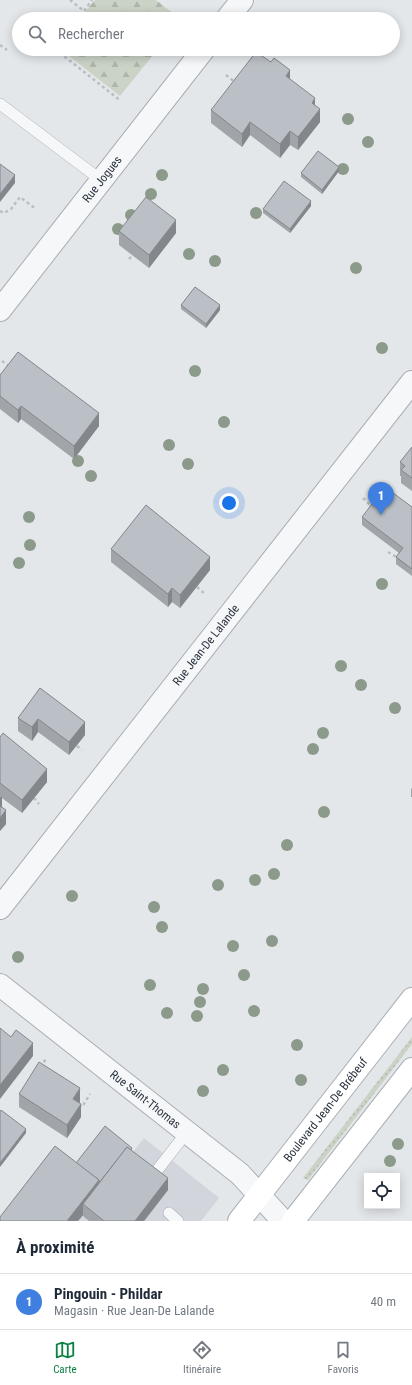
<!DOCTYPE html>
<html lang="fr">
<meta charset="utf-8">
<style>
body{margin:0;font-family:"Roboto Condensed",sans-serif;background:#f6f6f7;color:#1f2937}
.controls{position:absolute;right:12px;bottom:12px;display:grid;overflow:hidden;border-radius:0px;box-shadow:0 2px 10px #0003}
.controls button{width:36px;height:36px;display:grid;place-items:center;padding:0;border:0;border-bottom:1px solid #e0e1e3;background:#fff;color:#1f2937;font:20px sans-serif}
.you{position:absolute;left:229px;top:503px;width:14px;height:14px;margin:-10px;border:3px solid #fff;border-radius:50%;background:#1a73e8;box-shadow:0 0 0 6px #1a73e833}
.badge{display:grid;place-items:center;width:26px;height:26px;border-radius:50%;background:#0b8043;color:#fff;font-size:13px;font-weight:700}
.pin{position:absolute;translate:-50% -33px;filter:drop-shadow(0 1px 2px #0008)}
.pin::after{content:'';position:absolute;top:21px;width:14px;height:12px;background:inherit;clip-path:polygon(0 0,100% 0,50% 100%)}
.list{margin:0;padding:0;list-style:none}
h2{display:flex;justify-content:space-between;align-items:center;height:52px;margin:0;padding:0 16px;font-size:17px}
h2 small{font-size:13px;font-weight:400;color:#747a83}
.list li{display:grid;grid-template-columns:26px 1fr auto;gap:12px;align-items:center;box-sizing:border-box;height:56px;padding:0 16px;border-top:1px solid #e0e1e3}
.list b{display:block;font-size:15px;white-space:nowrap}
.list p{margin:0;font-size:13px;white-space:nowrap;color:#747a83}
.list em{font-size:13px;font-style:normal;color:#747a83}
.icon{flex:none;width:22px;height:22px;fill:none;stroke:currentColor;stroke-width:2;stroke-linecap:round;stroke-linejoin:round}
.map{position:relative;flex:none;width:412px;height:1221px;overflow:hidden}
.search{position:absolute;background:#fff;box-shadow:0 2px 10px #0003;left:12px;right:12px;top:12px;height:44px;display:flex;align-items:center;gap:10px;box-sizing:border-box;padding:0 14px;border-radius:22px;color:#747a83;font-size:15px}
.sheet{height:108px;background:#fff}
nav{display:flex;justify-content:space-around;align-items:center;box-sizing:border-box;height:56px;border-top:1px solid #e0e1e3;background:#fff;font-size:11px;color:#747a83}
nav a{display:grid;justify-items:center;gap:2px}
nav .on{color:#0b8043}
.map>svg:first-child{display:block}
.built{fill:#d2d6dc}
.grass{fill:url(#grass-dots)}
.forest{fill:url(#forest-firs)}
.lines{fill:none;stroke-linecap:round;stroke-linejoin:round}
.lane-casing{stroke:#a9aeb4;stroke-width:12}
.street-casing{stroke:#a9aeb4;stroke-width:24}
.secondary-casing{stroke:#a9aeb4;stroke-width:24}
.path{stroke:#babdc2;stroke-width:2.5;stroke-dasharray:3 3;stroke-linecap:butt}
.lane{stroke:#f6f7f9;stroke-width:11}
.street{stroke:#f6f7f9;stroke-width:22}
.secondary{stroke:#fff;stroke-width:22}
.tree{fill:#8b9a8a}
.wall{fill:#a1a5aa}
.shaded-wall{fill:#83868b}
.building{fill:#bbc0c6;stroke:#83868b}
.labels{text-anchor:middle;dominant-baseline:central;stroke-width:3.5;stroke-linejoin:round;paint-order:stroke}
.street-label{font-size:12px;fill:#2d3541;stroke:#f3f5f8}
</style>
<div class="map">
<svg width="412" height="1221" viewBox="0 0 412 1221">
<defs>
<pattern id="grass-dots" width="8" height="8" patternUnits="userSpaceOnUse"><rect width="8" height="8" fill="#cad3c6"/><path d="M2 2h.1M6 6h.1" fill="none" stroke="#aeb6ab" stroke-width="1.8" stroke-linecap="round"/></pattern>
<pattern id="forest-firs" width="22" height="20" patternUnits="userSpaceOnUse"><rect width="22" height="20" fill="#cad3c6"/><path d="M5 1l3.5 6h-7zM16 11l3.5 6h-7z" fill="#aeb6ab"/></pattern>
</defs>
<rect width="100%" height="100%" fill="#e4e7ea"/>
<path class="built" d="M144,1138L219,1198L201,1221H78Z"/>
<path class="grass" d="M412,1037V1044L308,1180L303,1178Z"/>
<g class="forest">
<path d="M95,0H156L180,19H79Z"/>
<path d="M60,49H158L120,96Z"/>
</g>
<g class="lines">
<g class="lane-casing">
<g id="lane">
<path d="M0,104L101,180"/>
<path d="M155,1173L187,1132"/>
<path d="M169,1213L178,1221"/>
</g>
</g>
<g class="street-casing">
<g id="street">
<path d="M227,19L242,0"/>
<path id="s1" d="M0,310L204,49"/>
<path id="s2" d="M0,908L412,382"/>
<path id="s3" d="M0,985L240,1174L283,1221"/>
</g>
</g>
<g class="secondary-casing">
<g id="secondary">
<path id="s4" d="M239,1221L412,999"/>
<path d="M293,1221L412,1069"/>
</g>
</g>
<g class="path">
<path d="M70,0L84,11L92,0"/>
<path d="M0,45L7,50"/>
<path d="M55,49L121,101"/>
<path d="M226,75L236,83"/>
<path d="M0,211L4,213L11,209L20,197L36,209"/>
<path d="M129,259L133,255"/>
<path d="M2,361L9,366"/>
<path d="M363,498L372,507"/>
<path d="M388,552L398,558"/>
<path d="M197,587L205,594"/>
<path d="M77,746L82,750"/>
<path d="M34,798L39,804"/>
<path d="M40,1067L46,1059"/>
<path d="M79,1105L82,1107L90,1094"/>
</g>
<use href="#lane" class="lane"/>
<use href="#street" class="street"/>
<use href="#secondary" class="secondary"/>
</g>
<g class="tree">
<circle cx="348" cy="119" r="6"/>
<circle cx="368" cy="142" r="6"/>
<circle cx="343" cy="169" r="6"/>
<circle cx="162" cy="175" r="6"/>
<circle cx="151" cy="194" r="6"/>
<circle cx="256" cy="213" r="6"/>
<circle cx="131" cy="215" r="6"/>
<circle cx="118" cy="229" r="6"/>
<circle cx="189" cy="254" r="6"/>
<circle cx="215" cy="261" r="6"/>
<circle cx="356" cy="268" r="6"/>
<circle cx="382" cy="348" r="6"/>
<circle cx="195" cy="371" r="6"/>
<circle cx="224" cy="422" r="6"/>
<circle cx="169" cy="445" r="6"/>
<circle cx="78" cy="461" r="6"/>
<circle cx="188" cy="464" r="6"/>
<circle cx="91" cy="476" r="6"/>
<circle cx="29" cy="517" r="6"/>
<circle cx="30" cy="545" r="6"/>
<circle cx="19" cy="563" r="6"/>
<circle cx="382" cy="584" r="6"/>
<circle cx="341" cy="666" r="6"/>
<circle cx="361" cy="685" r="6"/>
<circle cx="395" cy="708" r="6"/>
<circle cx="323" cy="733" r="6"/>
<circle cx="313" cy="749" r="6"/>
<circle cx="324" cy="812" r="6"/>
<circle cx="287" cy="845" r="6"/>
<circle cx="274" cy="874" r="6"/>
<circle cx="255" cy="880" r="6"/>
<circle cx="218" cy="885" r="6"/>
<circle cx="72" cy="896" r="6"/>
<circle cx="154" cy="907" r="6"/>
<circle cx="162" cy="927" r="6"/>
<circle cx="272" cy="941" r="6"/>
<circle cx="233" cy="946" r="6"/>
<circle cx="18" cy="957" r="6"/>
<circle cx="244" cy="975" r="6"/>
<circle cx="150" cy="985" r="6"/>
<circle cx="203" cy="989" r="6"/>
<circle cx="200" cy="1002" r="6"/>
<circle cx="254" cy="1011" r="6"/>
<circle cx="167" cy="1013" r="6"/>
<circle cx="197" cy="1016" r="6"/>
<circle cx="297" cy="1045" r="6"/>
<circle cx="223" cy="1070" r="6"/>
<circle cx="301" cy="1080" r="6"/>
<circle cx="203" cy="1091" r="6"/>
<circle cx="398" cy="1144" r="6"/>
<circle cx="390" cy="1161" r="6"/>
</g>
<g class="wall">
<path d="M290,79L315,105L320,122L298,150L290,145L280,158L250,135L242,147L211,123V110Z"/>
<path d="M339,171L322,194L301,177V173Z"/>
<path d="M311,206L290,233L263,213V209Z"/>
<path d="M119,231L176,233L149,268L119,245Z"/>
<path d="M181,305L220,310L206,328L181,309Z"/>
<path d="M0,375L99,426L74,459L21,419L18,423L0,409Z"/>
<path d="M412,447V491L401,483V476H400V462Z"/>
<path d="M412,507V576L396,564V557L399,553L362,525V517Z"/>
<path d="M111,549L210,570L180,608L172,602L168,607L111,562Z"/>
<path d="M40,688L85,735L69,755L38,732L32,741L18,731V718Z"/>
<path d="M0,737L47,782L22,813L2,798V807L6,824L0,831Z"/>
<path d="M412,788V797H411V789Z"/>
<path d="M19,1094L80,1102L79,1103L81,1117L67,1138L19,1107Z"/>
<path d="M132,1151L168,1190L144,1221H89L83,1216V1215L78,1221H0L76,1163Z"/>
</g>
<g class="shaded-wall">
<path d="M290,70V84L286,76Z"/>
<path d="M315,98V111L312,103Z"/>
<path d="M320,109V122L298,150V137Z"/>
<path d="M250,122V135L242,147V134Z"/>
<path d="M290,131V145L280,158V144Z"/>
<path d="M339,167V171L322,194V190Z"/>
<path d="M15,175V183L0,202V194Z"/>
<path d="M311,201V206L290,233V229Z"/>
<path d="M176,220V233L149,268V255Z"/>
<path d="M220,305V310L206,328V324Z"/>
<path d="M21,406V419L18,423V410Z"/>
<path d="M99,413V426L74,459V446Z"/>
<path d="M210,557V570L180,608V595Z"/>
<path d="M172,588V602L168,607V594Z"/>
<path d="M38,719V732L32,741V727Z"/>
<path d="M85,722V735L69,755V742Z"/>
<path d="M47,769V782L22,813V800Z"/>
<path d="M2,796V809L0,811V798Z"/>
<path d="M6,810V824L0,831V818Z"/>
<path d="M33,1043V1056L0,1099V1085Z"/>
<path d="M80,1088V1102L73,1112V1099Z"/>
<path d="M81,1104V1117L67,1138V1125Z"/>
<path d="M26,1129V1133L0,1167V1163Z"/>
<path d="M168,1178V1190L144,1221H135Z"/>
<path d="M99,1180V1194L83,1204V1215L78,1221H67Z"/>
</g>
<g class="building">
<path d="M256,52L271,62L274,58L290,70L286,76L315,98L312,103L320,109L298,137L290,131L280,144L250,122L242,134L211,110Z"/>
<path d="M318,151L339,167L322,190L301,173Z"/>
<path d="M0,164L15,175L0,194Z"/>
<path d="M284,181L311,201L290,229L263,209Z"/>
<path d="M146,197L176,220L149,255L119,231Z"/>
<path d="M195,287L220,305L206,324L181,305Z"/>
<path d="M18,352L99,413L74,446L21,406L18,410L0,396V375Z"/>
<path d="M412,447V478L401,470L405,466L400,462Z"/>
<path d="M385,487L412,507V569L396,557L403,548L362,517Z"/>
<path d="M146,505L210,557L180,595L172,588L168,594L111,549Z"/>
<path d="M40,688L85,722L69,742L38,719L32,727L18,718Z"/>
<path d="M3,733L47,769L22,800L0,783V737Z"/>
<path d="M0,806L6,810L0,818Z"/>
<path d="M0,1028L11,1037L16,1030L33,1043L0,1085Z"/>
<path d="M39,1062L80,1088L73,1099L81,1104L67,1125L19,1094Z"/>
<path d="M1,1110L26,1129L0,1163V1112Z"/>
<path d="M105,1126L132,1148L131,1150L127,1147L99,1183V1180L76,1163Z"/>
<path d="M55,1146L99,1180L67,1221H0V1217Z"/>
<path d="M127,1147L168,1178L135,1221H104L83,1204Z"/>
</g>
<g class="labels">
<g class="street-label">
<text stroke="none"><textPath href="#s1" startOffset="166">Rue Jogues</textPath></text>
<text stroke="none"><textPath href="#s2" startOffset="334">Rue Jean-De Lalande</textPath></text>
<text stroke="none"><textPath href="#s3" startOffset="185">Rue Saint-Thomas</textPath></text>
<text stroke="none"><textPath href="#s4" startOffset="141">Boulevard Jean-De Brébeuf</textPath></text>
</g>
</g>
</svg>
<div class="controls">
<button><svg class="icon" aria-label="locate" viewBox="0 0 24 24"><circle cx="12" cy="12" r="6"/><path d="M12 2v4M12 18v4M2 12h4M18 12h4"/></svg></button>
</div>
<div class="you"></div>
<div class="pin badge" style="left:381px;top:515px;background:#3f7fe0">1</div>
<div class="search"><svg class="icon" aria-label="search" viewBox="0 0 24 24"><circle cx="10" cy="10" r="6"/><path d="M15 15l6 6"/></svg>Rechercher</div>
</div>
<section class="sheet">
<h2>À proximité<small></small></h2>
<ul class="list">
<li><span class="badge" style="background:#3f7fe0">1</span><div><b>Pingouin - Phildar</b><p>Magasin · Rue Jean-De Lalande</p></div><em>40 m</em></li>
</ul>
</section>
<nav>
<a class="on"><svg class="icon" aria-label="map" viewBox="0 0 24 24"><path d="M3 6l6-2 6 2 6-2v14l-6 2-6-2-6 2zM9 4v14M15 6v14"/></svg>Carte</a>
<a><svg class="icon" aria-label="directions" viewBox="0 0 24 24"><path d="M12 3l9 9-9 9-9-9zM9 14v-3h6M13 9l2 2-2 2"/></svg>Itinéraire</a>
<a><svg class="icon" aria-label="saved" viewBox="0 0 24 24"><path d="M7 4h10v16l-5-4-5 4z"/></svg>Favoris</a>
</nav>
